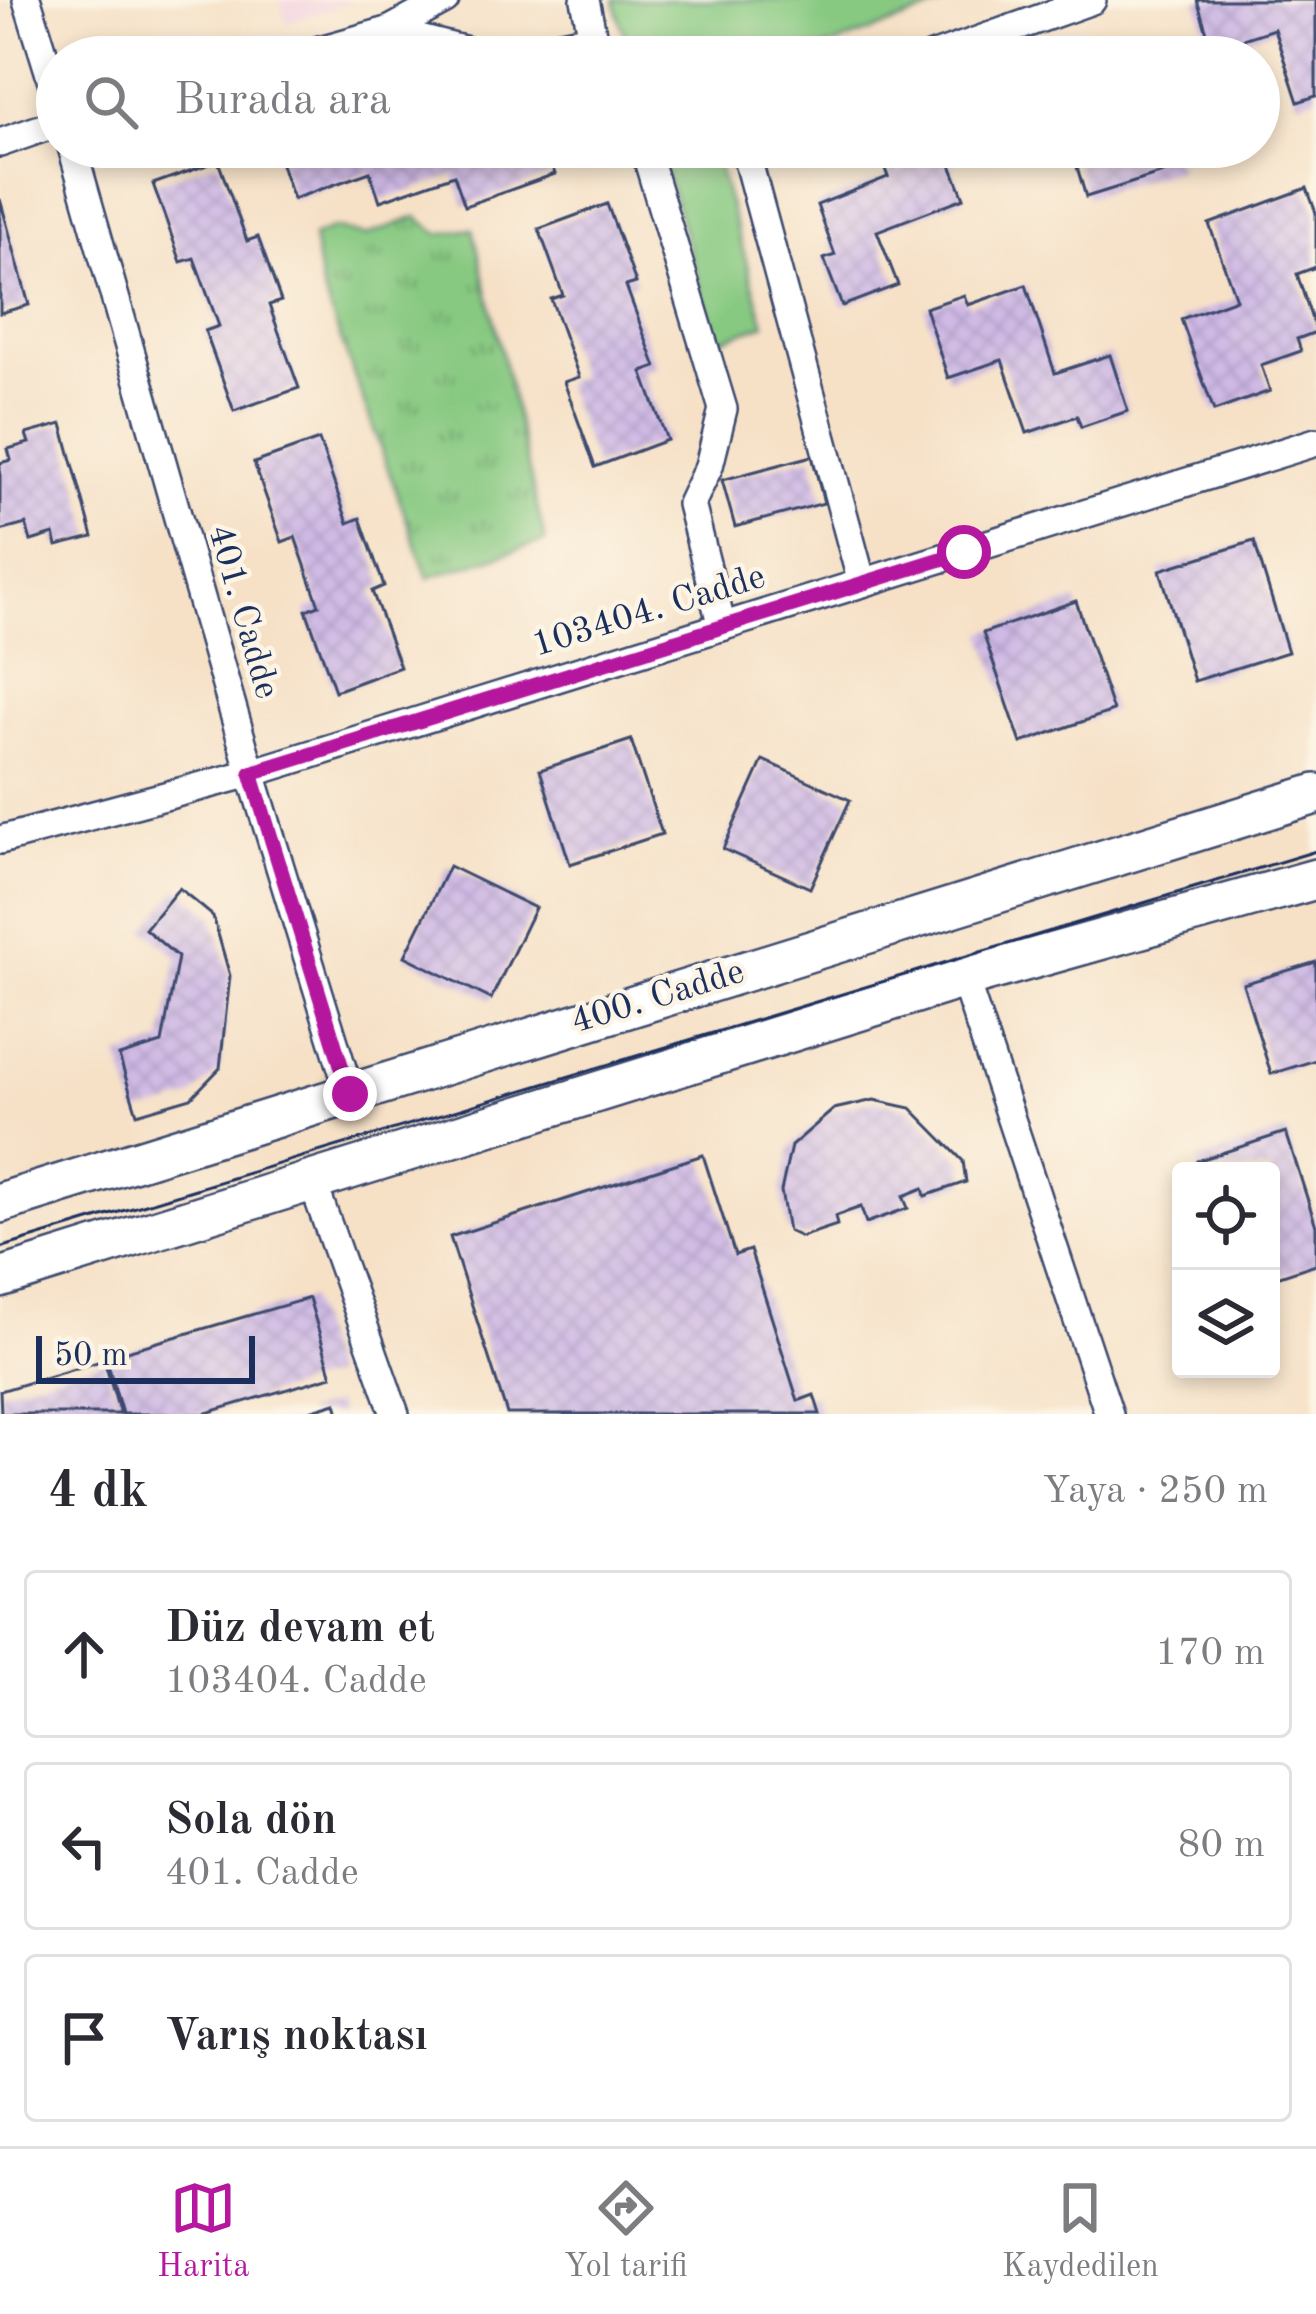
<!DOCTYPE html>
<html lang="tr">
<meta charset="utf-8">
<style>
body{margin:0;font-family:"Old Standard TT",serif;background:#f7f7f7;color:#2b2b33}
.controls{position:absolute;right:36px;bottom:36px;display:grid;overflow:hidden;border-radius:12px;box-shadow:0 6px 18px #0003}
.controls button{width:108px;height:108px;display:grid;place-items:center;padding:0;border:0;border-bottom:3px solid #e1e1e2;background:#fff;color:#2b2b33;font:60px sans-serif}
.scale{position:absolute;left:36px;bottom:30px;width:219px;box-sizing:border-box;padding-left:12px;border:6px solid #1b2f5e;border-top:0;font-size:33px;line-height:42px;white-space:nowrap;color:#1b2f5e;-webkit-text-stroke:9px #fcf5e5;paint-order:stroke}
.stop{position:absolute;width:36px;height:36px;margin:-27px;border:9px solid #b5179e;border-radius:50%;background:#fff}
.stop.end{background:#b5179e;border-color:#fff;box-shadow:0 3px 12px #0008}
.list{margin:0;padding:0;list-style:none}
h2{display:flex;justify-content:space-between;align-items:center;height:156px;margin:0;padding:0 48px;font-size:51px}
h2 small{font-size:39px;font-weight:400;color:#7c7c81}
.list li{display:grid;grid-template-columns:78px 1fr auto;gap:36px;align-items:center;box-sizing:border-box;height:168px;margin:0 24px 24px;padding:0 24px;border:3px solid #e1e1e2;border-radius:12px}
.list b{display:block;font-size:45px;white-space:nowrap}
.list p{margin:0;font-size:39px;white-space:nowrap;color:#7c7c81}
.list em{font-size:39px;font-style:normal;color:#7c7c81}
.icon{flex:none;width:66px;height:66px;fill:none;stroke:currentColor;stroke-width:2;stroke-linecap:round;stroke-linejoin:round}
.map{position:relative;flex:none;width:1316px;height:1414px;overflow:hidden}
.search{position:absolute;background:#fff;box-shadow:0 6px 18px #0003;left:36px;right:36px;top:36px;height:132px;display:flex;align-items:center;gap:30px;box-sizing:border-box;padding:0 42px;border-radius:66px;color:#7c7c81;font-size:45px}
.sheet{height:732px;background:#fff}
nav{display:flex;justify-content:space-around;align-items:center;box-sizing:border-box;height:168px;border-top:3px solid #e1e1e2;background:#fff;font-size:33px;color:#7c7c81}
nav a{display:grid;justify-items:center;gap:6px}
nav .on{color:#b5179e}
.map>svg:first-child{display:block}
.built{fill:#f2cfe0}
.grass{fill:url(#grass-tufts);stroke:#517c70;stroke-width:3}
.green{fill:#87c981;stroke:#517c70;stroke-width:3}
.building{fill:url(#building-cross-hatch)}
.lines{fill:none;stroke-linecap:round;stroke-linejoin:round}
.street-casing{stroke:#3c4a6e;stroke-width:32}
.secondary-casing{stroke:#3c4a6e;stroke-width:44}
.street{stroke:#fff;stroke-width:27}
.secondary{stroke:#fff;stroke-width:39}
.tram{stroke:#1b2f5e;stroke-width:3}
.route{stroke:#b5179e;stroke-width:15}
.labels{text-anchor:middle;dominant-baseline:central;stroke-width:9;stroke-linejoin:round;paint-order:stroke}
.street-label{font-size:36px;fill:#1b2f5e;stroke:#fcf5e5}
</style>
<div class="map">
<svg width="1316" height="1414" viewBox="0 0 1316 1414">
<defs>
<pattern id="grass-tufts" width="24" height="20" patternUnits="userSpaceOnUse" patternTransform="scale(3)"><rect width="24" height="20" fill="#87c981"/><path d="M3 7l-1-3M5 7V3M7 7l1-3M15 17l-1-3M17 17v-4M19 17l1-3" fill="none" stroke="#6ea46d"/></pattern>
<pattern id="building-cross-hatch" width="8" height="8" patternUnits="userSpaceOnUse" patternTransform="scale(3)"><rect width="8" height="8" fill="#cfb9e5"/><path d="M0 0l8 8M0 8l8-8" fill="none" stroke="#b19fc7"/></pattern>
</defs>
<rect width="100%" height="100%" fill="#fcf5e5"/>
<filter id="ink" filterUnits="userSpaceOnUse"><feTurbulence type="fractalNoise" baseFrequency=".00833" numOctaves="2"/><feDisplacementMap in="SourceGraphic" scale="24" xChannelSelector="R" yChannelSelector="G"/><feConvolveMatrix kernelMatrix="1 2 1 2 8 2 1 2 1" color-interpolation-filters="sRGB"/></filter>
<filter id="wash" filterUnits="userSpaceOnUse"><feTurbulence type="fractalNoise" baseFrequency=".004" numOctaves="4" result="noise"/><feDisplacementMap in="SourceGraphic" scale="48" xChannelSelector="R" yChannelSelector="G"/><feGaussianBlur stdDeviation="2.7" result="paint"/><feColorMatrix in="noise" values="0 0 0 0 0 0 0 0 0 0 0 0 0 0 0 0 0 1.4 0 .05"/><feComposite in="paint" operator="in"/></filter>
<g filter="url(#wash)">
<rect width="100%" height="100%" fill="#f6e1c7"/>
<path class="built" d="M280,0H354L287,23Z"/>
<path class="grass" d="M417,217L439,234L473,229L545,541L428,578L321,285L313,237L334,228L365,236Z"/>
<g class="green">
<path d="M614,0H959L801,57H631Z"/>
<path d="M658,147H712L765,324L717,341Z"/>
</g>
<g id="blocks">
<g class="building">
<path d="M1197,0H1316V96L1298,102L1274,29L1212,49Z"/>
<path d="M1090,42L1095,57H1048L1047,56Z"/>
<path d="M275,147H545L555,174L465,206L454,175L380,201L370,172L293,199Z"/>
<path d="M877,147H944L964,198L877,231L898,285L842,306L824,259L835,255L817,205L888,177Z"/>
<path d="M1071,147H1173L1179,168L1086,197Z"/>
<path d="M218,161L247,241L258,237L281,301L269,305L299,388L234,411L205,331L219,326L194,258L181,262L153,184Z"/>
<path d="M1307,188L1316,213V267L1297,274L1316,332L1297,339L1301,351L1261,365L1270,391L1214,411L1181,319L1236,299L1209,224Z"/>
<path d="M0,199L29,305L0,313Z"/>
<path d="M607,204L636,283L626,286L656,367L642,372L667,440L595,467L564,382L579,377L551,299L563,295L539,229Z"/>
<path d="M1026,285L1055,373L1110,355L1128,411L1081,427L1077,416L1027,433L1002,360L948,378L925,308L964,295L968,305Z"/>
<path d="M62,424L93,537L57,546L54,534L31,541L26,524L0,531V463L11,460L8,449L29,443L26,434Z"/>
<path d="M319,440L348,523L360,518L384,586L372,591L400,667L335,691L306,610L319,605L295,537L282,542L254,463Z"/>
<path d="M812,456L824,503L735,527L722,480Z"/>
<path d="M1254,541L1288,652L1194,681L1160,570Z"/>
<path d="M1076,601L1113,711L1021,743L983,633Z"/>
<path d="M631,740L662,834L570,864L540,770Z"/>
<path d="M763,760L850,800L810,888L723,849Z"/>
<path d="M449,866L535,908L491,999L405,956Z"/>
<path d="M179,888L213,916L230,976L220,1068L191,1098L137,1114L119,1056L162,1043L178,957L145,929Z"/>
<path d="M1316,962V1060L1271,1074L1243,984Z"/>
<path d="M874,1100L911,1108L963,1161L966,1182L925,1196L923,1188L903,1196L908,1208L866,1223L861,1207L835,1216L837,1225L801,1237L788,1231L781,1191L791,1146L834,1109Z"/>
<path d="M1286,1132L1316,1226V1264L1271,1279V1171H1200L1197,1161Z"/>
<path d="M703,1155L735,1255L750,1250L798,1401L814,1395L820,1414H507L450,1237Z"/>
<path d="M309,1298L332,1376L203,1414H122L106,1357Z"/>
<path d="M104,1360L120,1414H1L0,1391Z"/>
<path d="M336,1403L339,1414H304L303,1413Z"/>
</g>
</g>
</g>
<g filter="url(#ink)">
<use href="#blocks" fill-opacity="0" stroke="#3c4a6e" stroke-width="3"/>
<g class="lines">
<g class="street-casing">
<g id="street">
<path d="M27,0L57,97"/>
<path d="M585,0L593,38"/>
<path d="M388,31L445,0"/>
<path d="M295,57L388,31L491,57L593,38L602,57"/>
<path d="M932,57L1092,0"/>
<path d="M0,143L57,123"/>
<path d="M72,147L251,773L350,1094"/>
<path d="M644,147L723,409L709,466L691,504L722,627"/>
<path d="M744,147L862,583"/>
<path d="M0,840L251,773L1316,442"/>
<path d="M964,978L1109,1414"/>
<path d="M313,1183L395,1414"/>
</g>
</g>
<g class="secondary-casing">
<g id="secondary">
<path d="M0,1203L1316,794"/>
<path d="M0,1278L964,978L1316,879"/>
</g>
</g>
<use href="#street" class="street"/>
<use href="#secondary" class="secondary"/>
<path class="tram" d="M0,1248L1316,851"/>
</g>
</g>
<g class="lines" filter="url(#ink)">
<path class="route" d="M350,1094L251,773L964,552"/>
</g>
<g class="labels">
<g class="street-label">
<text transform="translate(242 612) rotate(74)">401. Cadde</text>
<text transform="translate(649 612) rotate(-17)">103404. Cadde</text>
<text transform="translate(658 998) rotate(-17)">400. Cadde</text>
</g>
</g>
</svg>
<div class="controls">
<button><svg class="icon" aria-label="locate" viewBox="0 0 24 24"><circle cx="12" cy="12" r="6"/><path d="M12 2v4M12 18v4M2 12h4M18 12h4"/></svg></button>
<button><svg class="icon" aria-label="layers" viewBox="0 0 24 24"><path d="M12 4l9 5-9 5-9-5zM3 14l9 5 9-5"/></svg></button>
</div>
<div class="scale">50 m</div>
<div class="stop" style="left:964px;top:552px"></div>
<div class="stop end" style="left:350px;top:1094px"></div>
<div class="search"><svg class="icon" aria-label="search" viewBox="0 0 24 24"><circle cx="10" cy="10" r="6"/><path d="M15 15l6 6"/></svg>Burada ara</div>
</div>
<section class="sheet">
<h2>4 dk<small>Yaya · 250 m</small></h2>
<ul class="list">
<li><svg class="icon" aria-label="ahead" viewBox="0 0 24 24"><path d="M12 20V5M6 11l6-6 6 6"/></svg><div><b>Düz devam et</b><p>103404. Cadde</p></div><em>170 m</em></li>
<li><svg class="icon" aria-label="left" viewBox="0 0 24 24"><path d="M17 20v-9H6M10 6l-5 5 5 5"/></svg><div><b>Sola dön</b><p>401. Cadde</p></div><em>80 m</em></li>
<li><svg class="icon" aria-label="arrive" viewBox="0 0 24 24"><path d="M6 21V4h12l-3 4 3 4H6"/></svg><div><b>Varış noktası</b></div></li>
</ul>
</section>
<nav>
<a class="on"><svg class="icon" aria-label="map" viewBox="0 0 24 24"><path d="M3 6l6-2 6 2 6-2v14l-6 2-6-2-6 2zM9 4v14M15 6v14"/></svg>Harita</a>
<a><svg class="icon" aria-label="directions" viewBox="0 0 24 24"><path d="M12 3l9 9-9 9-9-9zM9 14v-3h6M13 9l2 2-2 2"/></svg>Yol tarifi</a>
<a><svg class="icon" aria-label="saved" viewBox="0 0 24 24"><path d="M7 4h10v16l-5-4-5 4z"/></svg>Kaydedilen</a>
</nav>
